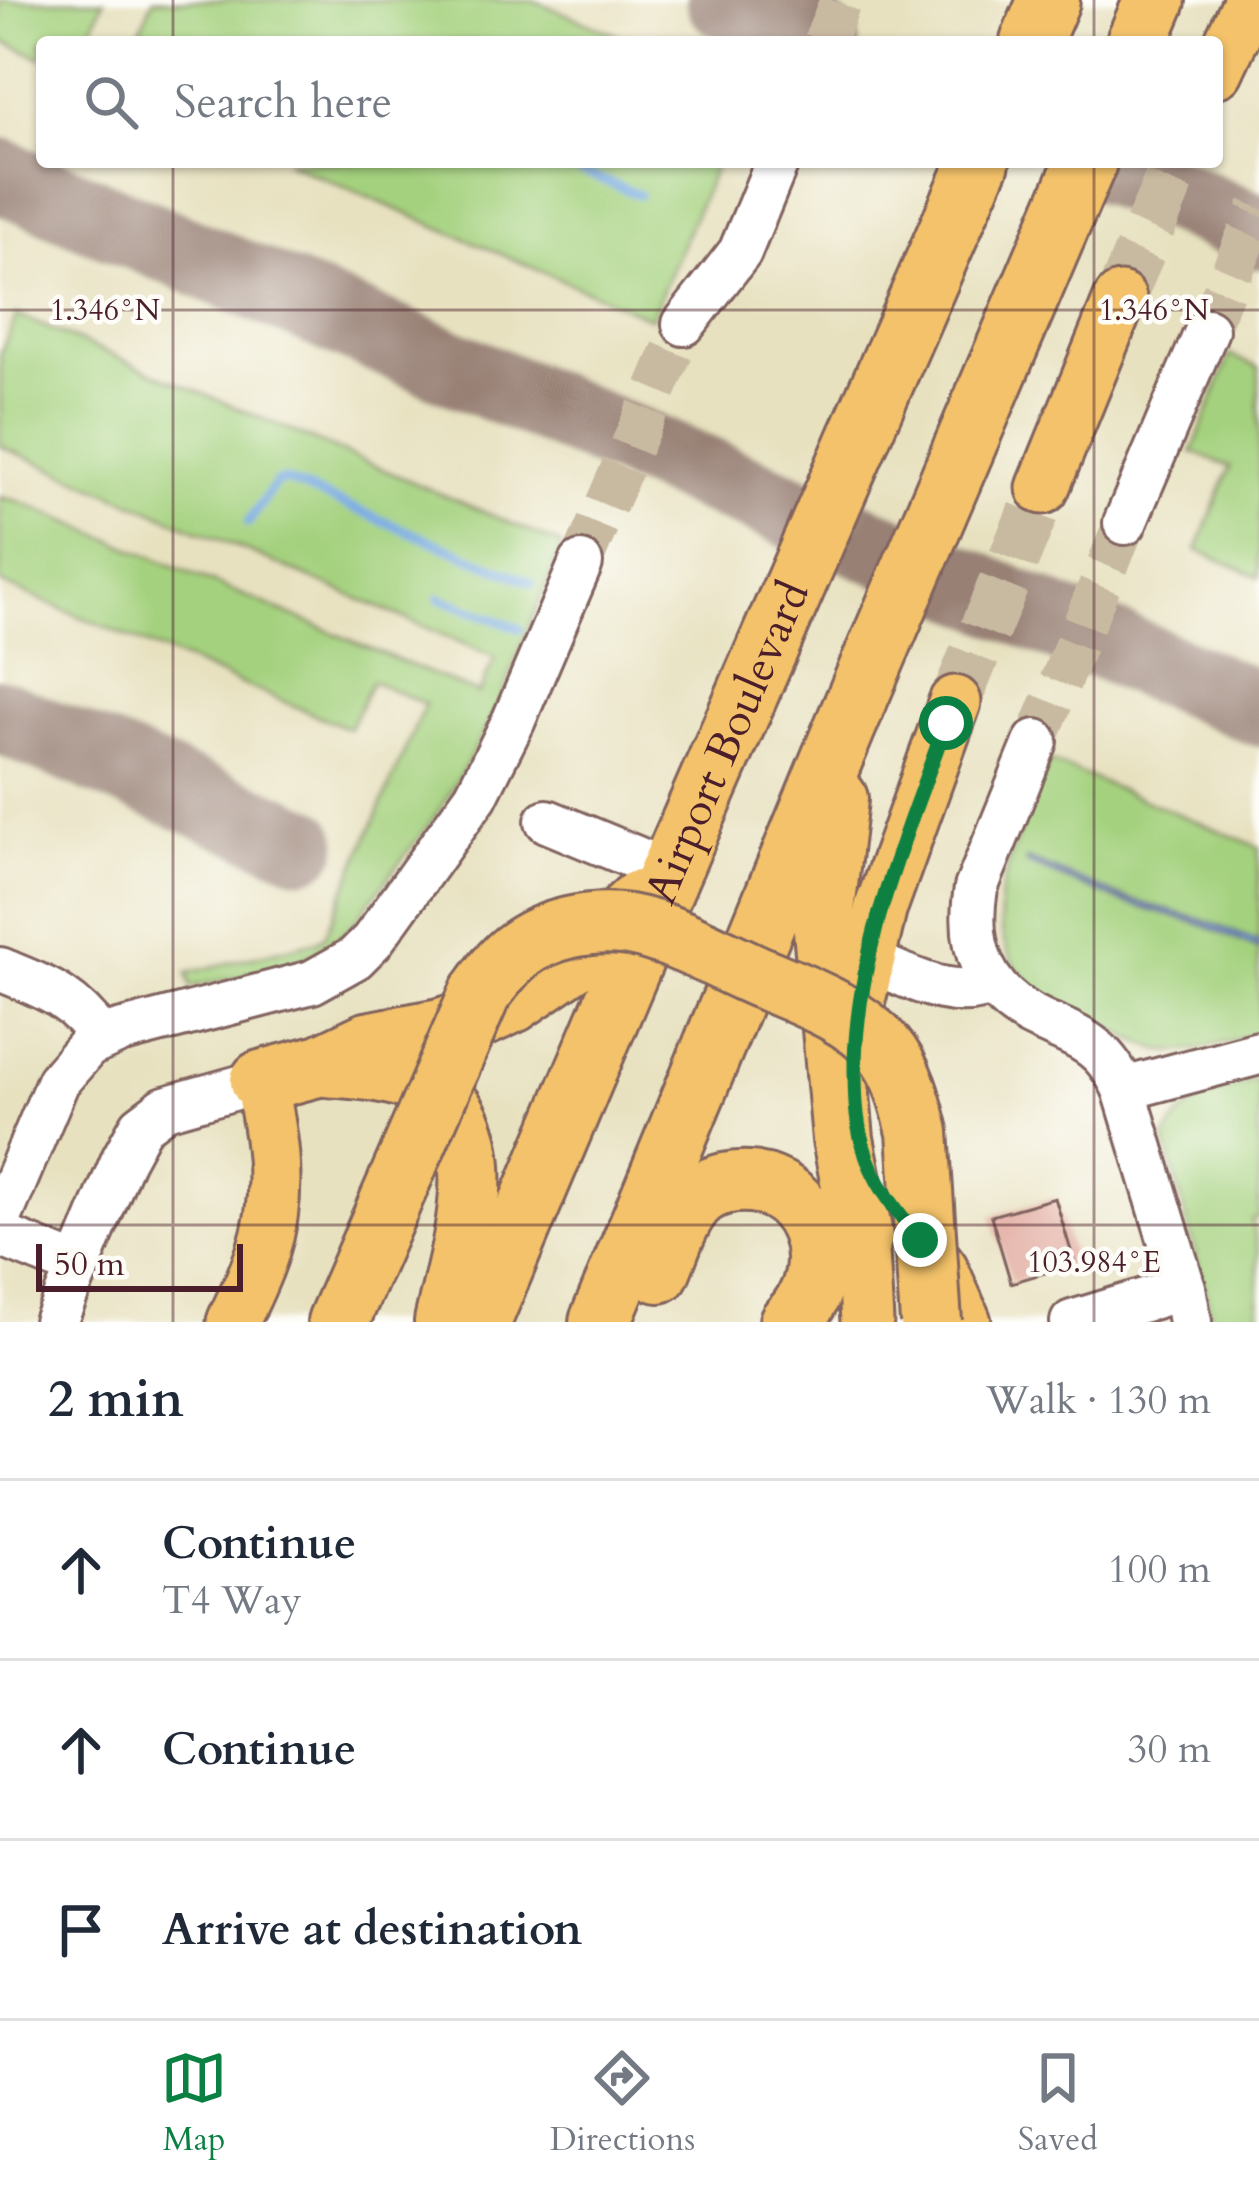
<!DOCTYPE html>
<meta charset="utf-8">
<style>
body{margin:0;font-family:Cardo,serif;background:#f6f6f7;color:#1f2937}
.scale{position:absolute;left:36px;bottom:30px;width:207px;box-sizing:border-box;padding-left:12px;border:6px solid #4a1f2b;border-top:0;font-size:33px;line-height:42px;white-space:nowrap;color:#4a1f2b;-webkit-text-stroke:9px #fdfcf7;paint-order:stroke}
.stop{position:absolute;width:36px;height:36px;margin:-27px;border:9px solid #0b8043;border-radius:50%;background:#fff}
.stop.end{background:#0b8043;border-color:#fff;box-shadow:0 3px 12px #0008}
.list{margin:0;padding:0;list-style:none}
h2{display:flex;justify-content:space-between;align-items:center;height:156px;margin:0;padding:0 48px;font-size:51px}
h2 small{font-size:39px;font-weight:400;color:#747a83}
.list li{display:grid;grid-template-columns:78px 1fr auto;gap:36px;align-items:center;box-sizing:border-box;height:180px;padding:0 48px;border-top:3px solid #e0e1e3}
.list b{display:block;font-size:45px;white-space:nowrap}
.list p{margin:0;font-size:39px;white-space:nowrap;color:#747a83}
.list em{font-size:39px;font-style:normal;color:#747a83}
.icon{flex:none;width:66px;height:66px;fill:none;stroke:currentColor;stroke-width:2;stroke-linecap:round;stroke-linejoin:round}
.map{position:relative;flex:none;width:1259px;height:1322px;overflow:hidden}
.search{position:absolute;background:#fff;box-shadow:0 3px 9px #0004;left:36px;right:36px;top:36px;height:132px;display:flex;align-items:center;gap:30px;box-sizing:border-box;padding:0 42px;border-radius:12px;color:#747a83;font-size:45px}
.sheet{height:696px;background:#fff}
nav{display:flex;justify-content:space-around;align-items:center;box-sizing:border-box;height:168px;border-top:3px solid #e0e1e3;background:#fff;font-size:33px;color:#747a83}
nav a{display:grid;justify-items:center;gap:6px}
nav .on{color:#0b8043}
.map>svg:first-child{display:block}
.green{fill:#a4d17e;stroke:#777854;stroke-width:3}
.water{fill:#76a9e2;stroke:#606486;stroke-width:3}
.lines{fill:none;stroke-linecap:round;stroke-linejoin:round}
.stream{stroke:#76a9e2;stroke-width:9}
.taxiway{stroke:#988075;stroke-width:75}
.building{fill:#dfa397}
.minor-tunnel{stroke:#c8baa1;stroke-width:42;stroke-dasharray:42 21;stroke-linecap:butt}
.major-tunnel{stroke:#c8baa1;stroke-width:51;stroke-dasharray:51 26;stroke-linecap:butt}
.minor-casing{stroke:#81635f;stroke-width:48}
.major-casing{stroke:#81635f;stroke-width:57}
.highway-casing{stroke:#81635f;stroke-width:66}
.minor{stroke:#fff;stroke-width:42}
.major{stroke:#f3c26a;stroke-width:51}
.highway{stroke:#f3c26a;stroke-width:60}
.highway-bridge-casing{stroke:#81635f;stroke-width:66;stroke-linecap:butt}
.highway-bridge{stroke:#f3c26a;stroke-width:60}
.route{stroke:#0b8043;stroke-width:15}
.ticks{fill:none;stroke:#4a1f2b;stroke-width:3;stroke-opacity:0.45}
.labels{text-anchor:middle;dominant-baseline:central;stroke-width:9;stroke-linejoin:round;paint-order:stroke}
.street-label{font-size:45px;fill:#4a1f2b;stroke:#fdfcf7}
.ticks-label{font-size:30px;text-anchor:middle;fill:#4a1f2b;stroke:#fdfcf7;stroke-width:9;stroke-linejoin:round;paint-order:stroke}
</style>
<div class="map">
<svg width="1259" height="1322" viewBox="0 0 1259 1322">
<rect width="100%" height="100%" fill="#fdfcf7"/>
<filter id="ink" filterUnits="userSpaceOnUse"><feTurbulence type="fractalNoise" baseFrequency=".00833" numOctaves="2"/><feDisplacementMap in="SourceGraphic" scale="24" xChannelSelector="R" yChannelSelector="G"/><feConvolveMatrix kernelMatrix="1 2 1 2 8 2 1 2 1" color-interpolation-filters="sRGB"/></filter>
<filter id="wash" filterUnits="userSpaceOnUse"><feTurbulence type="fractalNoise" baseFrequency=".004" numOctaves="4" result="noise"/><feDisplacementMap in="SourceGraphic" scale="48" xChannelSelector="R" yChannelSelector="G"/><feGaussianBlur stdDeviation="2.7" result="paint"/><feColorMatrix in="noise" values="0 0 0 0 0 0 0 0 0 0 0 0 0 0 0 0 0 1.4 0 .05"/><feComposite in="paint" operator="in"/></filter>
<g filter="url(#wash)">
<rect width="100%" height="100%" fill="#e7e1bf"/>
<g class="green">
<path d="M0,0H104L86,42H42V58L0,40Z"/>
<path d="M153,0H533L634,42H135Z"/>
<path d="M286,162H717L651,318Z"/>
<path d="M17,315L562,545L497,708L472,755L439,811L353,924C312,969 247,974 191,987L187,973L317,941L325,936L425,704L372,681L349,729L0,583V497L21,502L479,694L495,657L0,446V354Z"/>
<path d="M1230,355L1259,368V577L1197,550L1230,467L1192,452Z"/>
<path d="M1049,761L1259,847V942L1205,921L1124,898L1026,863L1122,902L1203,925L1259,949V1033C1226,1042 1192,1056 1158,1050C1135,1040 1113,1029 1090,1018C1071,1009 1049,1001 1033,987C1004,962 994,919 1003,884C1013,842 1033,801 1049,761Z"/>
<path d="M1259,1079V1217L1251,1220L1259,1250V1322H1211L1207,1297L1165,1139C1185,1097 1218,1091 1259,1079Z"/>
</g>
<path class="water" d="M1027,859L1123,898L1205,921L1259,942V949L1203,925L1122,902L1026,863Z"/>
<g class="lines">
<g class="stream">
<path d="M559,162L639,195"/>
<path d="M248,523L276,482L285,480L532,583"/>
<path d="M439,598L520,629"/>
</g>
<g class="taxiway">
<path d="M723,0L822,42"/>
<path d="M1098,162L1259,232"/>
<path d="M0,175L1259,709"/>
<path d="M0,716L301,843"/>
</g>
</g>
<g id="blocks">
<path class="building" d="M1055,1198L1075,1264L1011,1283L991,1216Z"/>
</g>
</g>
<g filter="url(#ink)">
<use href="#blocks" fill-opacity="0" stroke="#81635f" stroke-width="3"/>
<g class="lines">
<g class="minor-tunnel">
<path d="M824,42L841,0"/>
<path d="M1207,330L1259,208"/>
<path d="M581,563L684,324"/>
<path d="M1036,741L1125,523"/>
</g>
<g class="major-tunnel">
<path d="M1120,299L1177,162"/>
<path d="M955,702L1043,488"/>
</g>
<g class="minor-casing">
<g id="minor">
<path d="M684,324L740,252L777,162"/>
<path d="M1125,523L1207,330"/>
<path d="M1036,741L976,888C966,947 983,994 1040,1020C1057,1028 1075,1034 1090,1045C1106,1056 1116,1072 1124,1089L1184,1288L1190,1322"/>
<path d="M547,821L670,872"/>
<path d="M867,960C907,975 950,1003 993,984"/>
<path d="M0,969C48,989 70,995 102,1038"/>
<path d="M1124,1089L1259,1053"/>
<path d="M0,1218L58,1081L88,1046L119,1032L312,982L355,958L372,941L476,796L513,722L581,563"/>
<path d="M0,1235L79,1267"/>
<path d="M55,1322L123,1159L141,1126L165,1108L261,1081"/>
<path d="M1072,1322L1184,1288"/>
</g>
</g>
<g class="major-casing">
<g id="major">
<path d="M1217,71L1250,0"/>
<path d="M1043,488L1120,299"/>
<path d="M855,1058L860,996L881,907L955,702"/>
<path d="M860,1197L867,1322"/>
<path d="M927,1249L942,1269L965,1322"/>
<path d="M233,1322C243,1299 256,1275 263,1251C282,1193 273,1139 261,1081"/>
</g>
</g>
<g class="highway-casing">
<g id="highway">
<path d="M1031,42L1049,0"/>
<path d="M1137,42L1155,0"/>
<path d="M837,799L823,919L843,1139L862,1236"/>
<path d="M327,1066C361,1069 396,1070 427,1087C503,1130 459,1256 445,1322"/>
<path d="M261,1081L321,1065L367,1043L441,1029L480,1017L513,1002L577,958L639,901"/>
<path d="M659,1272C669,1250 676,1221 692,1203C700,1193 712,1187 724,1184C808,1166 847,1267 790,1322"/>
<path d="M338,1322L404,1170"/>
<path id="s1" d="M480,1322L670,872L979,162"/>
<path d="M600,1322L845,727L1086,162"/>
</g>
</g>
<use href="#minor" class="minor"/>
<use href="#major" class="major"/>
<use href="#highway" class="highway"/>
<g class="highway-bridge-casing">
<path id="highway-bridge" d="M404,1170L480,994C491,979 501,964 516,952C545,929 592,919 629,925C673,933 716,958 757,976C801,995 850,1011 883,1048C903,1071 911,1103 918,1132L931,1322"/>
</g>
<use href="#highway-bridge" class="highway-bridge"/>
</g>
</g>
<g class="lines" filter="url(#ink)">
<path class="route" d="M920,1240C896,1210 873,1182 863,1145C855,1118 855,1090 855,1062C858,943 907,833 946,723"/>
</g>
<path class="ticks" d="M173,0V42M1094,0V42M173,162V1322M1094,162V1322M0,310H1259M0,1225H1259"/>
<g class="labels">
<g class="street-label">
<text stroke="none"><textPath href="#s1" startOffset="630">Airport Boulevard</textPath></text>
</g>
</g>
<g class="ticks-label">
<text x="105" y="320">1.346°N</text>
<text x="1154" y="320">1.346°N</text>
<text x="1094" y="1272">103.984°E</text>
</g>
</svg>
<div class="scale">50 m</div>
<div class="stop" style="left:946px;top:723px"></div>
<div class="stop end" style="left:920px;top:1240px"></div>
<div class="search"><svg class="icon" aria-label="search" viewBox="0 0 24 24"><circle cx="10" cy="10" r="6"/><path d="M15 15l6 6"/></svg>Search here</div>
</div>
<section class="sheet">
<h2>2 min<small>Walk · 130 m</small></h2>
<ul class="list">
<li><svg class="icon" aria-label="ahead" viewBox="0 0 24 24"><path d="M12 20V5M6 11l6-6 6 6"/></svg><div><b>Continue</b><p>T4 Way</p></div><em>100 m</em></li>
<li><svg class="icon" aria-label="ahead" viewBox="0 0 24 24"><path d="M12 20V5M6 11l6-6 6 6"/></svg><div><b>Continue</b></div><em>30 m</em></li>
<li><svg class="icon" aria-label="arrive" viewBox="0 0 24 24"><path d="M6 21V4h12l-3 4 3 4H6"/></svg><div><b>Arrive at destination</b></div></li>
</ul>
</section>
<nav>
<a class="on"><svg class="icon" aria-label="map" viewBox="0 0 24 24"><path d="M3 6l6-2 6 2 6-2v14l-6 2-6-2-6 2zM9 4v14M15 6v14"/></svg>Map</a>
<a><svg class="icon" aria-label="directions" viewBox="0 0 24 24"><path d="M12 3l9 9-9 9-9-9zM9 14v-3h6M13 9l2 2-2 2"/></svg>Directions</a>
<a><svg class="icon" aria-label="saved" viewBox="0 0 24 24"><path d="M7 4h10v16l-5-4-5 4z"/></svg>Saved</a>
</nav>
